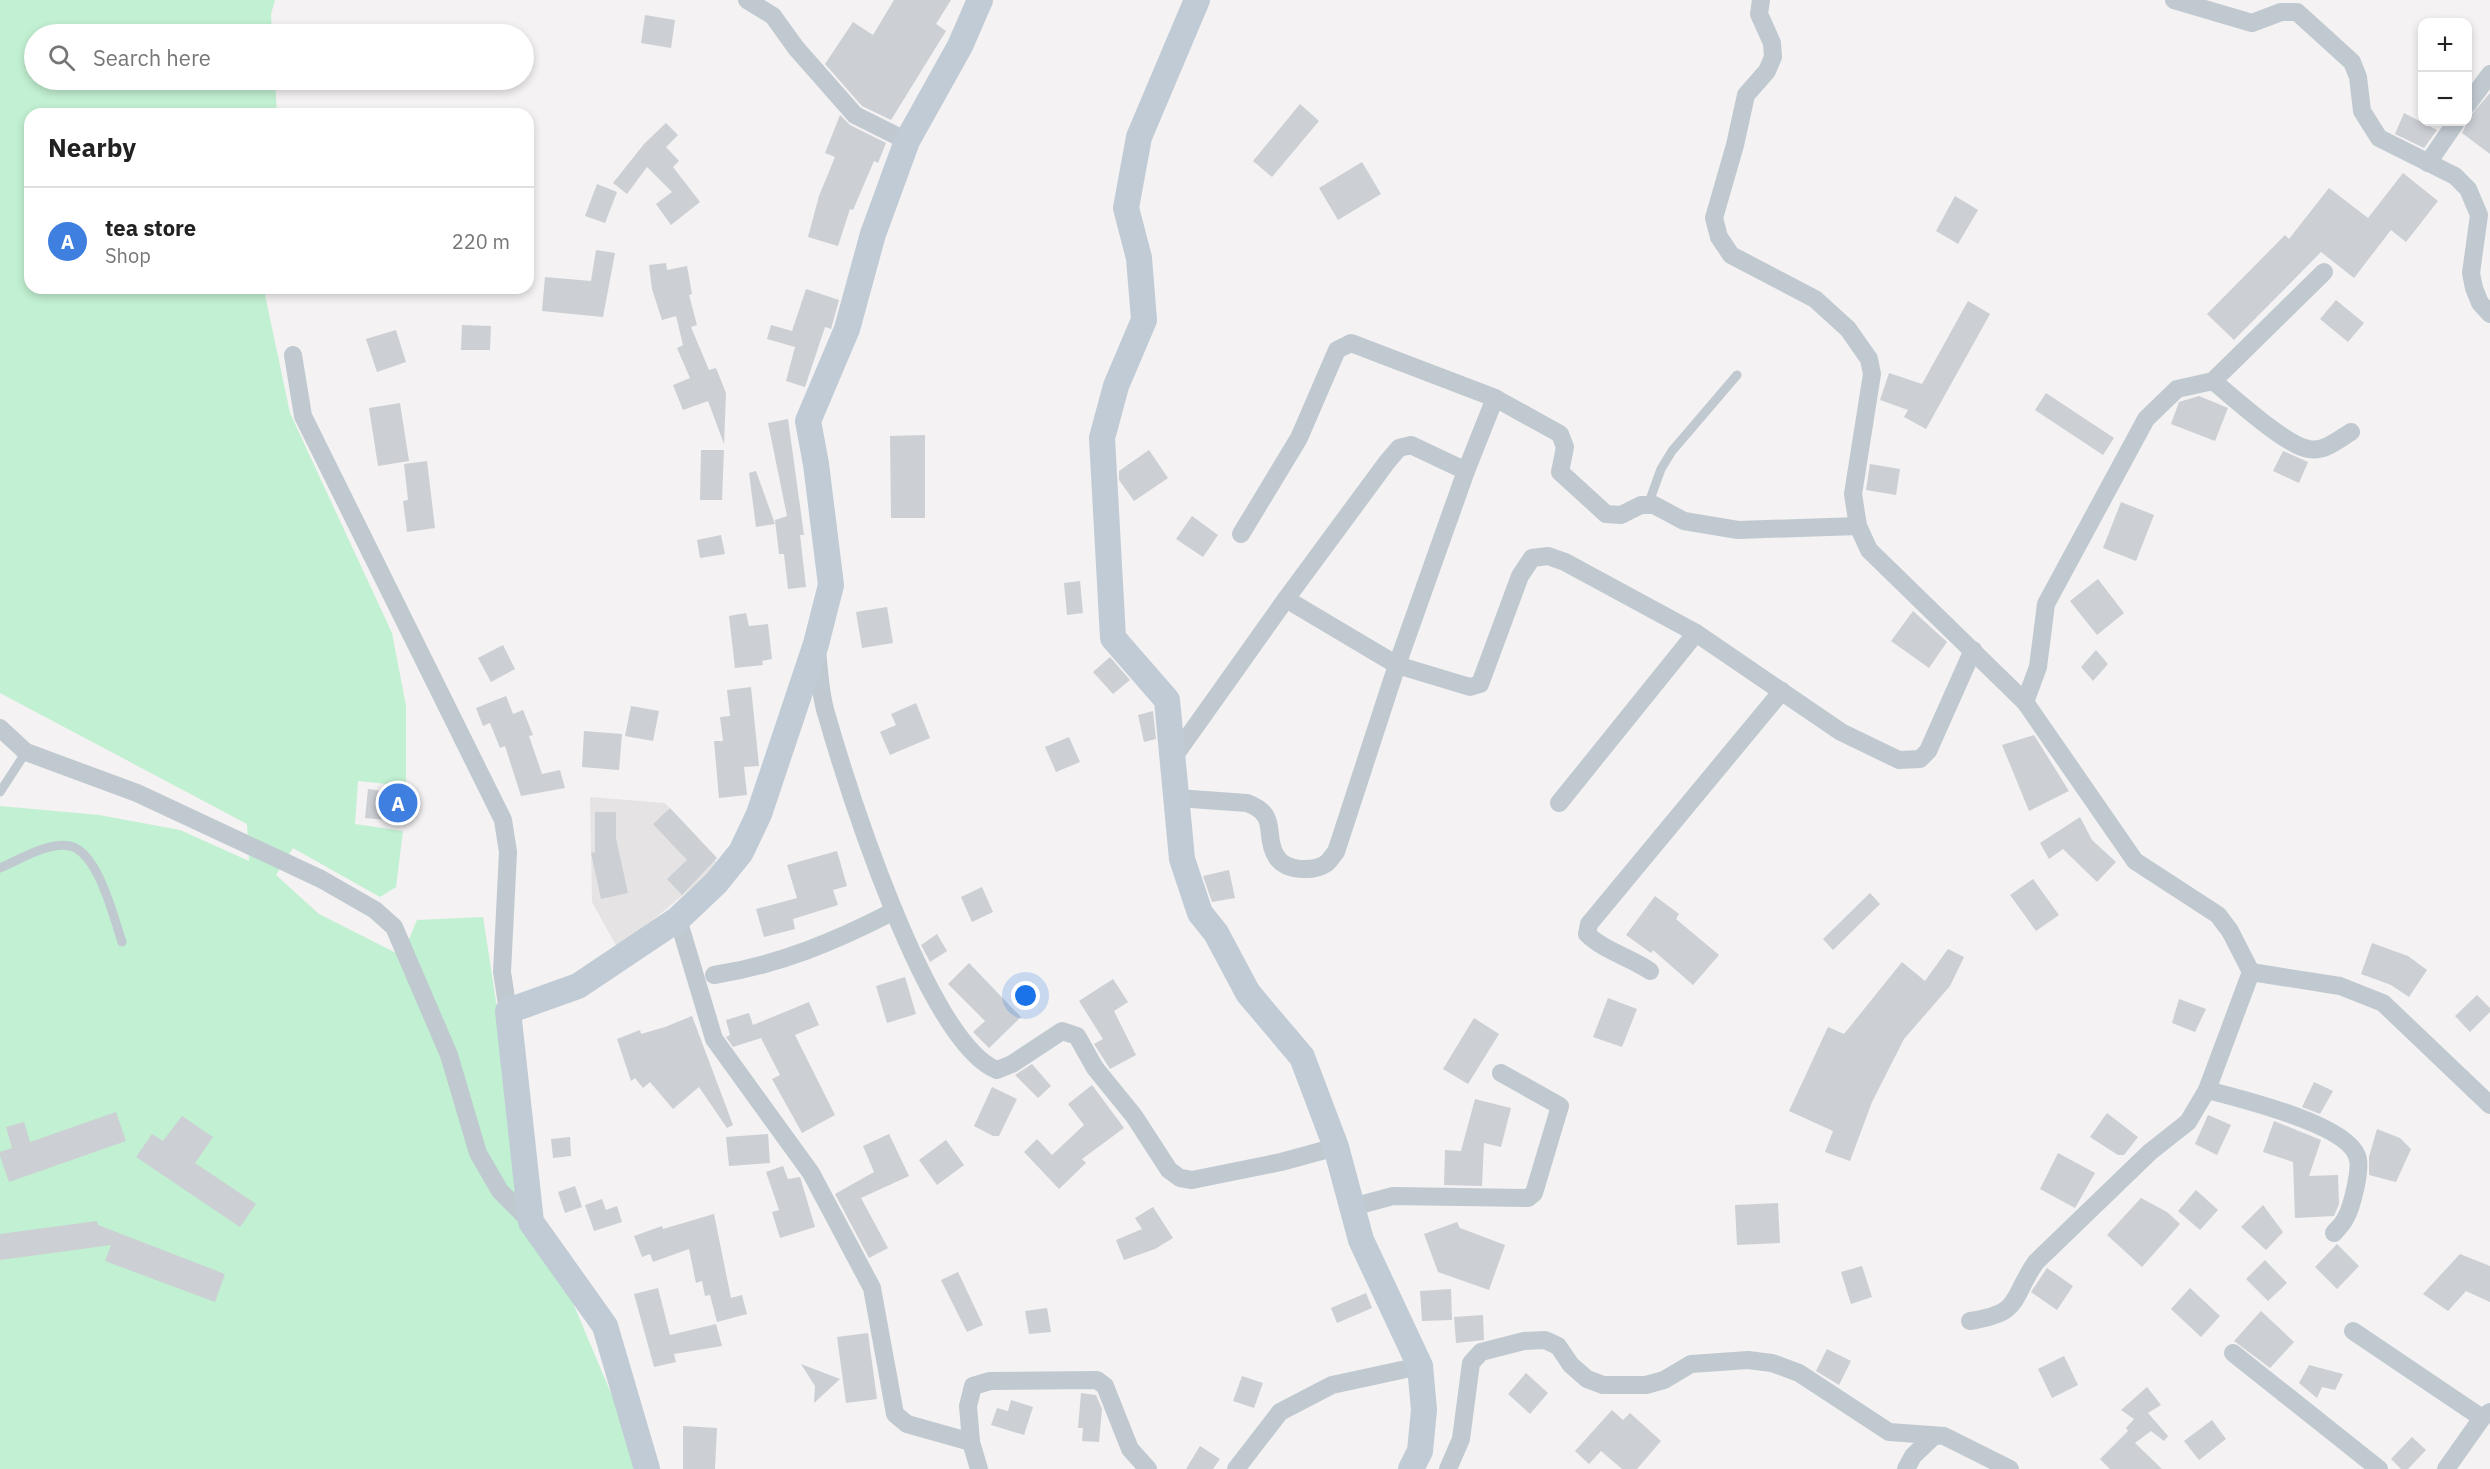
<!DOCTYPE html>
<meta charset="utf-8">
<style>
body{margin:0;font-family:"IBM Plex Sans",sans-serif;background:#f2f2f2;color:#222}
.controls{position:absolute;right:18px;top:18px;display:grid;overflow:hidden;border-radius:12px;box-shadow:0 3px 9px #0003}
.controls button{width:54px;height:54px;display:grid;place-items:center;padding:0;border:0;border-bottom:2px solid #e0e0e0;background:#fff;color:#222;font:30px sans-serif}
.you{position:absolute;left:1026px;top:996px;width:21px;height:21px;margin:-15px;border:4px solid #fff;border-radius:50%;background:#1a73e8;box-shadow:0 0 0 9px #1a73e833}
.badge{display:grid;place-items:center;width:39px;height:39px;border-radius:50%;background:#d93025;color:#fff;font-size:20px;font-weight:700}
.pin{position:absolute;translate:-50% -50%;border:3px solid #fff;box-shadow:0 2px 6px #0006}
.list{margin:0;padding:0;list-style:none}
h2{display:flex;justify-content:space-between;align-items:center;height:78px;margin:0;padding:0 24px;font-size:26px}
h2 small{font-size:20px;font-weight:400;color:#767676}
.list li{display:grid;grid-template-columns:39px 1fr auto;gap:18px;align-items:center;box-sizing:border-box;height:108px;padding:0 24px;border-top:2px solid #e0e0e0}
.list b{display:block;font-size:22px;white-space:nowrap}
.list p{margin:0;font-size:20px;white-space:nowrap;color:#767676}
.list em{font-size:20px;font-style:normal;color:#767676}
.icon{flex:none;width:33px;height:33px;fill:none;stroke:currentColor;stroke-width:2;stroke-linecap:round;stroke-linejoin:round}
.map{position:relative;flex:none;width:2490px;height:1469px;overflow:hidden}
.search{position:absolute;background:#fff;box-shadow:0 3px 9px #0003;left:24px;top:24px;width:510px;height:66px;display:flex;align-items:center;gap:15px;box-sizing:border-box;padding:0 21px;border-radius:33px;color:#767676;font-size:22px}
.panel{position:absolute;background:#fff;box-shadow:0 3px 9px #0003;left:24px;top:108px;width:510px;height:186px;border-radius:18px}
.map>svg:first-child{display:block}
.education{fill:#e5e3e4}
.green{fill:#c2f0d2}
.building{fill:#cccfd4}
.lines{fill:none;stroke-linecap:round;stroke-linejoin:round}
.lane{stroke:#c0c9d0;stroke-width:9}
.street{stroke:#c0c9d0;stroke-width:18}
.secondary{stroke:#c0cbd5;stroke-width:26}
</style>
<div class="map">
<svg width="2490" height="1469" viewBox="0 0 2490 1469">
<rect width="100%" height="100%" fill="#f4f2f2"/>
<path class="education" d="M590,797L665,803L719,865L618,949L592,902Z"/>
<path class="green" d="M0,0H275L271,14L272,34H34V80H275L277,114H30V288H270L265,295L290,413L392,633L406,706V786L358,781L355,824L403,831L396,887L380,897L293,848L276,875L319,914L402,956L417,920L483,917L525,1189L629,1436L637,1469H0V806L99,815L180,830L249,861L247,824L0,693Z"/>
<g class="building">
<path d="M894,0H951L936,24L946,31L891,120L862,106L825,64L853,22L873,35Z"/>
<path d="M645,15L675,20L671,48L641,43Z"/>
<path d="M2490,93V154L2462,133L2471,115Z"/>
<path d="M1300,104L1319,121L1272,177L1253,161Z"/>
<path d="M2404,113L2437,130L2424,148L2395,134Z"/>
<path d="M840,115L850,125L886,143L878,163L874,161L853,210L850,209L838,246L808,237L819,196L835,157L825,153Z"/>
<path d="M666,123L678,135L666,147L679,161L673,167L700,202L671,225L656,204L672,192L647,167L627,194L613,183L644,144Z"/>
<path d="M1362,162L1381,194L1338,220L1319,188Z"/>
<path d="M2403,173L2438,201L2406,242L2391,230L2354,278L2321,252L2234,340L2207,314L2285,235L2289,239L2329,188L2368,218Z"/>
<path d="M597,184L617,192L605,223L585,216Z"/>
<path d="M1955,196L1978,210L1958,244L1936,231Z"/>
<path d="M596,250L615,253L603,317L542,311L545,277L591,281Z"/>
<path d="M666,263L667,270L687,266L692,294L689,295L697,325L691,327L709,370L716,368L726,393L724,444L708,401L683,410L673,385L690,378L677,348L683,345L676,316L662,320L652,289L649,265Z"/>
<path d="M806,289L839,300L831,329L825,327L805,387L786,381L795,347L767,339L771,325L792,331Z"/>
<path d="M2336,300L2364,323L2348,342L2320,319Z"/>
<path d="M1968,301L1990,314L1926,429L1904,417L1908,410L1880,400L1889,373L1922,384Z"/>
<path d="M462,325L491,326L490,350H461Z"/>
<path d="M396,330L406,362L377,372L366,339Z"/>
<path d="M2046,393L2114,438L2103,455L2035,410Z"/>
<path d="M2199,396L2228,408L2215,441L2171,424L2179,402Z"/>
<path d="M400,403L409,461L378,466L369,408Z"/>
<path d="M788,419L804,535H800L806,587L788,589L784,554H779L775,520L787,516L768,423Z"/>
<path d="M925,435V518H891L890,436Z"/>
<path d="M701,450H724L722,500H700Z"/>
<path d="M1149,450L1168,478L1134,501L1119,480V471Z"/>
<path d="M2283,451L2308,462L2299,483L2273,471Z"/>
<path d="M427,461L435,528L407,532L403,501L408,500L404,464Z"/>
<path d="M1870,464L1900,469L1896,495L1866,490Z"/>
<path d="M756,471L775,524L756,527L749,473Z"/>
<path d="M2121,502L2154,515L2136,561L2103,548Z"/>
<path d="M1192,516L1218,535L1203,557L1176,539Z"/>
<path d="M721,535L725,554L700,558L697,540Z"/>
<path d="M2098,579L2124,613L2097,635L2070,601Z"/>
<path d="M1080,581L1083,613L1067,615L1064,583Z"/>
<path d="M887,607L893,643L862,648L856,612Z"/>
<path d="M1913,611L1947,642L1929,668L1891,641Z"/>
<path d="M746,613L749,626L768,624L772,659L762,661L763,665L735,668L729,616Z"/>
<path d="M503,645L515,669L491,682L478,658Z"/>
<path d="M2096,650L2108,664L2093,681L2081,667Z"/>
<path d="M1110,657L1130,680L1113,694L1093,672Z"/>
<path d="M751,687L759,766L744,767L747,795L719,798L714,741H723L720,717L730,716L727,690Z"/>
<path d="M506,696L513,714L523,710L533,735L529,736L542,774L560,770L565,788L521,796L505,746L500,748L490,723L483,726L476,708Z"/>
<path d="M916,703L930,738L890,755L880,732L896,725L891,714Z"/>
<path d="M631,706L659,711L653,741L625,736Z"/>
<path d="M1153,711L1156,739L1144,742L1138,715Z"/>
<path d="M584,731L622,734L619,770L582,767Z"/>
<path d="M2034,735L2069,791L2029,811L2002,745Z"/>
<path d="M1069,737L1080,762L1056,772L1045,747Z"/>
<path d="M368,789L406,794L404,814L387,813L386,820L365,818Z"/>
<path d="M670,808L717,858L682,895L667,879L687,860L653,824Z"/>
<path d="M595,812H616V838L628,893L601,899L591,853L595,852Z"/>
<path d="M2080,817L2092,840L2116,862L2097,882L2063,849L2049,859L2040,843Z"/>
<path d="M837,851L847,886L833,890L838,905L793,919L795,929L764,937L756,909L797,898L787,865Z"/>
<path d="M1229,870L1235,898L1212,902L1203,876Z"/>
<path d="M2033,879L2059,915L2036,931L2010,895Z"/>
<path d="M982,887L993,912L972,922L961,897Z"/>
<path d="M1870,893L1880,904L1833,950L1823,939Z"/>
<path d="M1655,896L1679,914L1676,919L1719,955L1693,985L1653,950L1651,953L1626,935Z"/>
<path d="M937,934L947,951L930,962L921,945Z"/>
<path d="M2372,943L2408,956L2427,970L2409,997L2391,985L2361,974Z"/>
<path d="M1948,949L1964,957L1950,986L1904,1039L1872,1102L1850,1161L1825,1152L1833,1131L1789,1111L1828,1027L1844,1034L1902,962L1925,981Z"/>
<path d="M969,963L1021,1017L989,1048L973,1032L985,1021L948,984Z"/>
<path d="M905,977L916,1014L887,1023L876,986Z"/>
<path d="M1113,979L1128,1002L1114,1011L1136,1055L1110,1069L1094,1044L1103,1039L1079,1001Z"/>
<path d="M2477,995L2490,1008V1012L2470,1032L2455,1016Z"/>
<path d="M1608,998L1637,1009L1622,1047L1593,1037Z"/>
<path d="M2179,999L2206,1009L2195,1032L2172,1023Z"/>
<path d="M809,1002L819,1025L795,1035L835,1115L802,1133L772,1079L780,1075L761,1038L733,1047L726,1037L730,1035L726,1020L749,1013L753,1025Z"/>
<path d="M692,1016L733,1125L727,1128L699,1087L673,1109L650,1082L643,1088L635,1078L631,1081L617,1039L640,1030L641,1034L665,1027Z"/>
<path d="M1474,1018L1499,1034L1468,1084L1443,1069Z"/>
<path d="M1032,1064L1051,1086L1038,1098L1015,1075Z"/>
<path d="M2314,1082L2333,1091L2320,1114L2302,1107Z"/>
<path d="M1092,1085L1124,1128L1082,1159L1086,1163L1059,1189L1024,1152L1037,1139L1052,1155L1084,1125L1068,1104Z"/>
<path d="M992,1087L1017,1099L999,1136H993L974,1126Z"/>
<path d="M1475,1099L1511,1108L1501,1147L1484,1143L1482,1186L1444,1185L1445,1150L1461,1151Z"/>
<path d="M116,1112L126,1141L9,1182L0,1156V1152L12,1148L6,1127L24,1122L30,1142Z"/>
<path d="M2107,1113L2138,1137L2124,1155H2118L2090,1137Z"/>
<path d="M2208,1115L2231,1125L2217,1155L2195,1144Z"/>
<path d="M182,1116L213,1137L195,1163L256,1204L240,1227L136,1157L152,1134L163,1141Z"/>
<path d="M2274,1121L2321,1140L2309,1176L2338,1175L2339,1204L2334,1216L2295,1218L2293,1162L2263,1152Z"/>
<path d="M2377,1129L2400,1138L2411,1149L2396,1182L2369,1175V1157Z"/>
<path d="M768,1134L770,1163L729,1166L726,1137Z"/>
<path d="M889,1134L909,1176L861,1198L888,1248L869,1258L835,1194L874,1172L863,1146Z"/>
<path d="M570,1137L571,1156L553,1158L551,1139Z"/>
<path d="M946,1140L964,1165L937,1185L919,1160Z"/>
<path d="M2058,1153L2095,1173L2075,1208L2040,1189Z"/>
<path d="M783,1166L788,1179L800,1177L815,1227L780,1238L772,1212L779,1210L766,1172Z"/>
<path d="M575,1186L582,1207L565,1213L558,1192Z"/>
<path d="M2196,1190L2218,1210L2200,1230L2178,1211Z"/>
<path d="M2141,1198L2167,1212L2180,1224L2142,1267L2107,1235Z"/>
<path d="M602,1199L606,1210L617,1206L622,1222L594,1231L585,1205Z"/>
<path d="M1778,1203L1780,1243L1737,1245L1735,1205Z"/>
<path d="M2263,1205L2283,1232L2266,1250L2241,1227Z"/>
<path d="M1153,1207L1173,1238L1155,1249L1124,1260L1116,1240L1142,1229L1135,1218Z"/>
<path d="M714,1214L731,1298L742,1295L747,1314L717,1322L710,1295L705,1296L702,1281L696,1283L689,1249L653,1262L650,1254L642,1257L634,1236L662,1226L663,1229Z"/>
<path d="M97,1221L98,1225L225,1274L215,1302L105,1261L111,1245L0,1260V1234Z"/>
<path d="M1457,1222L1460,1228L1505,1245L1489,1290L1438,1272L1424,1234Z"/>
<path d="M2337,1244L2359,1266L2337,1289L2315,1267Z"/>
<path d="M2460,1254L2490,1266V1302L2466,1291L2448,1311L2423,1294Z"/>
<path d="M2265,1260L2287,1283L2268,1301L2246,1279Z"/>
<path d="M1862,1266L1872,1297L1851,1304L1841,1272Z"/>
<path d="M2047,1268L2073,1286L2057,1310L2031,1292Z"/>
<path d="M958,1272L983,1325L967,1332L941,1280Z"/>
<path d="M658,1288L670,1335L716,1324L722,1346L674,1354L676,1362L654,1367L634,1294Z"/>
<path d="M2190,1288L2220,1316L2201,1337L2171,1309Z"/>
<path d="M1451,1289L1452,1320L1422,1321L1420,1291Z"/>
<path d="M1366,1293L1372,1308L1337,1323L1331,1308Z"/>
<path d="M1047,1308L1051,1332L1029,1334L1025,1311Z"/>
<path d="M2261,1311L2294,1342L2270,1368L2234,1341Z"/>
<path d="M1483,1315L1484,1340L1456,1343L1454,1317Z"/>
<path d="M868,1333L877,1399L846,1403L837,1337Z"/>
<path d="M1827,1349L1851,1361L1839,1385L1816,1371Z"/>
<path d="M2064,1356L2078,1385L2052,1398L2038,1369Z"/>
<path d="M801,1364L840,1379L814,1403L815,1386Z"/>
<path d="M2309,1365L2343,1374L2335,1390L2322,1387L2317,1398L2299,1383Z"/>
<path d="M1526,1373L1548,1393L1530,1414L1508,1394Z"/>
<path d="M1242,1376L1263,1383L1254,1408L1233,1401Z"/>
<path d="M2147,1387L2161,1405L2148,1413L2168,1436L2164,1441L2151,1431L2135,1443L2162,1469H2110L2100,1459L2128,1431L2126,1428L2134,1419L2121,1410Z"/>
<path d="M1081,1393L1096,1395L1102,1409L1099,1442L1082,1441L1083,1428H1078Z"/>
<path d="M1011,1400L1033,1407L1024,1435L991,1425L997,1408L1008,1411Z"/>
<path d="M1612,1410L1623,1420L1630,1413L1661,1441L1637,1469H1622L1601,1451L1589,1464L1575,1451Z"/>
<path d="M2212,1420L2226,1439L2199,1460L2184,1441Z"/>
<path d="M683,1426L717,1428L715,1469H683Z"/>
<path d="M2412,1437L2426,1450L2408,1469H2401L2391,1459Z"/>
<path d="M1200,1446L1220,1459L1213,1469H1186Z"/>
</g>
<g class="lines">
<g class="lane">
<path d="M1648,505L1661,469L1672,451L1737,375"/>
<path d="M0,792L26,752"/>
<path d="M0,868C19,860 49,841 70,846C98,852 114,918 122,942"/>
</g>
<g class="street">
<path d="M747,0L773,16L796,48L855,115L907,141"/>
<path d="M1761,0L1759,14L1772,43L1773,57L1767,71L1746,95L1735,145L1714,218L1719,237L1731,255L1815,299L1848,329L1869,359L1872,374L1853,494L1858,526L1869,550L2025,702L2135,861L2218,915L2230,931L2251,972L2340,986L2383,1003L2490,1105"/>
<path d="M2174,0L2252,23L2281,12H2297L2352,62L2358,77L2362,111L2379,138L2455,176L2468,189L2479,215L2471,273L2474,288L2480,303L2490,314"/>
<path d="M2468,104L2490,74"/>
<path d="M2428,163L2456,122"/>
<path d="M293,355L303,416L503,820L508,852L502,972L508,1011"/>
<path d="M2213,381C2233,397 2286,446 2309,449C2325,452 2339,439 2351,432"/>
<path d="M1466,471L1495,398L1560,434L1565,447L1560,472L1606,514L1621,515L1641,505H1654L1684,521L1738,530L1858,526"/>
<path d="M1241,534L1299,438L1337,350L1351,343L1495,398"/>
<path d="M817,649C819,670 820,693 826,713C847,786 927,1043 997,1070L1012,1064L1062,1031L1077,1036L1095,1068L1134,1116L1169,1170L1180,1178L1192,1180L1281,1162L1336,1147"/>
<path d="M2025,702L2038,667L2046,604L2146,419L2177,389L2213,381L2324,272"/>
<path d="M0,728L26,752L137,793L321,879L375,910L394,927L449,1055L478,1153L500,1191L531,1222"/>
<path d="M1173,758L1286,599"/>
<path d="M1177,798L1247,803C1280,815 1263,835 1276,856C1285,872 1314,872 1327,863C1330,860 1333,855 1336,852L1397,665L1466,471L1411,445L1399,448L1387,462L1286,599L1397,665L1470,687L1480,684L1520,576L1532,558L1548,556L1565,562L1696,633L1841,732L1899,760L1920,759L1928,751L1973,650"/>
<path d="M1559,803L1696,633"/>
<path d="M678,919L714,1039L811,1173L872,1288L895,1414L907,1424L971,1442L979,1469"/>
<path d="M1650,971C1630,957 1604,951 1587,934L1589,924L1782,691"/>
<path d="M714,975C779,965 836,941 894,911"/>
<path d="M2207,1090C2238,1098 2346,1124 2357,1156C2362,1167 2352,1208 2345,1219C2343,1224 2337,1229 2334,1233"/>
<path d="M1352,1207L1393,1196L1528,1198L1534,1193L1560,1106L1501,1073"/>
<path d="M1970,1321C2023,1313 2010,1299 2036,1262L2150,1152L2188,1122L2207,1090L2251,972"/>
<path d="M2353,1331L2482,1418"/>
<path d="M2233,1353L2379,1469"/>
<path d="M971,1442L968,1406L973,1386L990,1381L1097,1380L1105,1386L1130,1449L1148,1469"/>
<path d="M1236,1469L1280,1412L1332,1385L1420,1366"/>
<path d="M1448,1469L1461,1439L1471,1363L1481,1352L1524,1341L1545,1340L1558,1346L1571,1365L1587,1379L1603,1385H1646L1664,1380L1691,1364L1748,1360L1772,1363L1799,1373L1889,1432L1944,1436L2010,1469"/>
<path d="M1906,1469L1913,1456L1934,1436"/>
<path d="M2446,1469L2482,1418L2490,1412"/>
</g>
<g class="secondary">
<path d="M1197,0L1139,137L1126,208L1139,258L1144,320L1116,386L1102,438L1113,638L1167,700L1182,859L1200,913L1216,933L1248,993L1302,1057L1336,1147L1361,1240L1420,1366L1424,1410L1420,1451L1411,1469"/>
<path d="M647,1469L605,1326L531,1222L508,1011L578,986L678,919L716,883L741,852L759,814L816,644L831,585L816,464L808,421L847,329L873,234L907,141L960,46L980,0"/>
</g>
</g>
</svg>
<div class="controls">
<button>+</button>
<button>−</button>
</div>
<div class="you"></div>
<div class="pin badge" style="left:398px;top:803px;background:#3f7fe0">A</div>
<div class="search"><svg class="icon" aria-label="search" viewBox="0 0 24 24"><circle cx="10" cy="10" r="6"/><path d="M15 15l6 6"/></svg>Search here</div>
<section class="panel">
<h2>Nearby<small></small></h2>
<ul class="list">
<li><span class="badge" style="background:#3f7fe0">A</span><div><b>tea store</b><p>Shop</p></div><em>220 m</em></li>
</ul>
</section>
</div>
